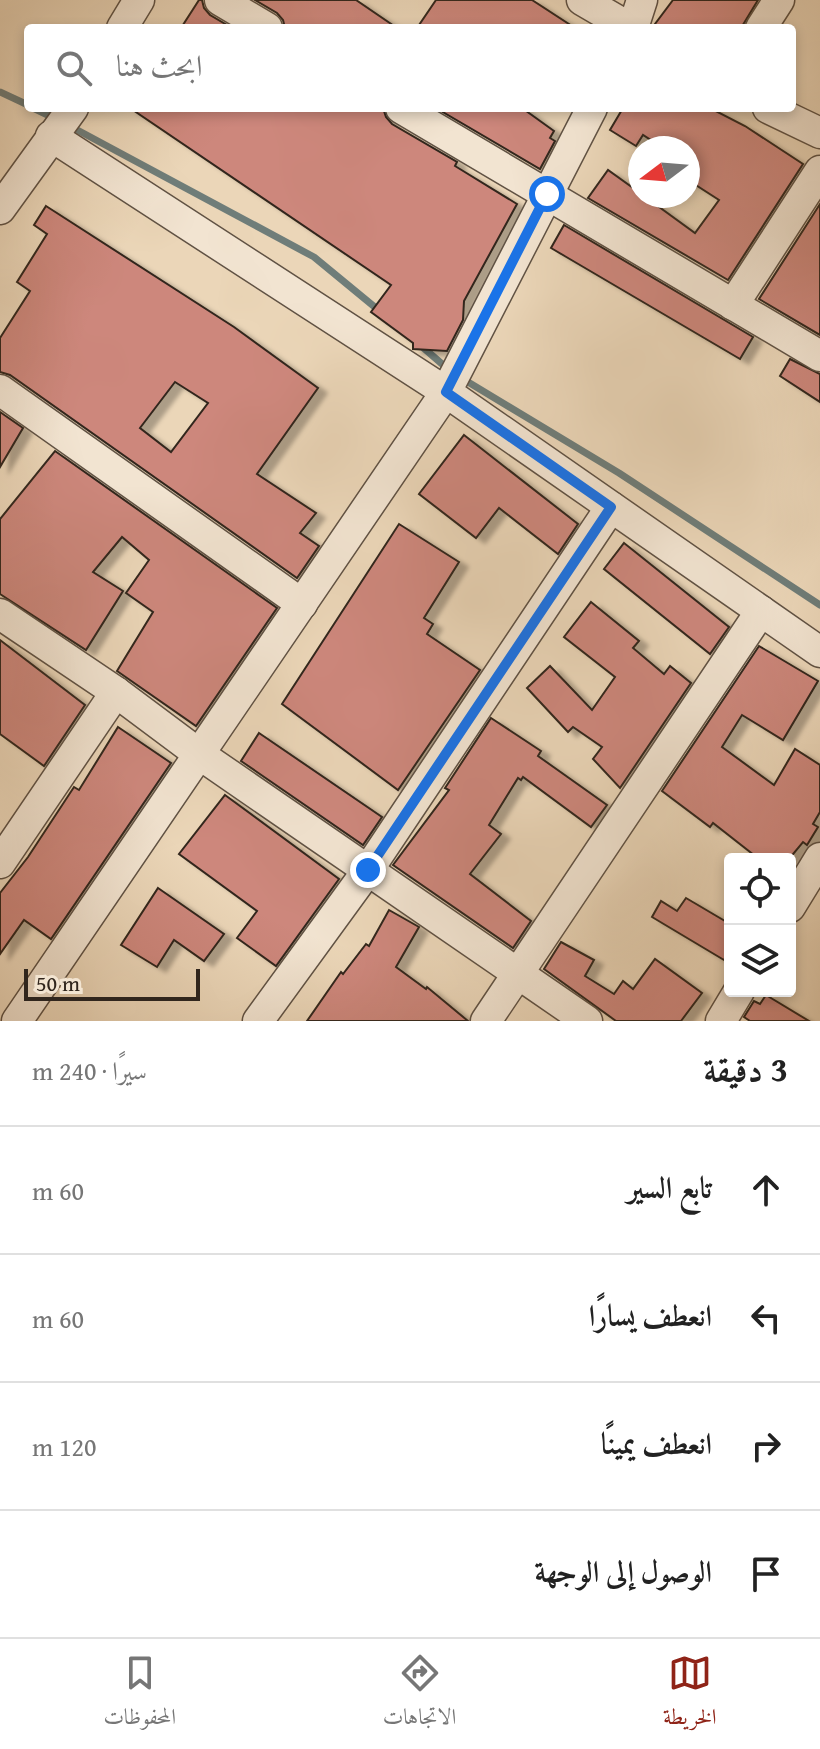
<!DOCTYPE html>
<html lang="ar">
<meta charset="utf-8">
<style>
body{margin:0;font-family:"Gentium Book Plus",Amiri,serif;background:#f2f2f2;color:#222;direction:rtl}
.controls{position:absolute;right:24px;bottom:24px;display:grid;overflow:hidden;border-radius:8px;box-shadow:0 4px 12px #0003}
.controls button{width:72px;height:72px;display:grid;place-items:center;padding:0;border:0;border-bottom:2px solid #e0e0e0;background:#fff;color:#222;font:40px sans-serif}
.compass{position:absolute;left:628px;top:136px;width:72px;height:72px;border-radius:50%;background:#fff;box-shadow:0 4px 12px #0003;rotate:254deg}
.scale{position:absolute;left:24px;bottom:20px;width:176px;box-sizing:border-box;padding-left:8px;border:4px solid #31261d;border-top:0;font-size:22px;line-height:28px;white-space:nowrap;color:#31261d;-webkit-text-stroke:6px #f2e4d1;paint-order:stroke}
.stop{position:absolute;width:24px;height:24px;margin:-18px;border:6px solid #1a73e8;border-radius:50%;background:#fff}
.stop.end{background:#1a73e8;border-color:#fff;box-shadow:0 2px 8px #0008}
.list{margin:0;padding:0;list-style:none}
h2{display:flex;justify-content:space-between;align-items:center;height:104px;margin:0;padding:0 32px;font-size:34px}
h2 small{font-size:26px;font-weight:400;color:#767676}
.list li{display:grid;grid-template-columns:52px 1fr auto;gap:24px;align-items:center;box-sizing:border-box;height:128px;padding:0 32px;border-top:2px solid #e0e0e0}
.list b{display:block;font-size:30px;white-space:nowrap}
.list em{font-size:26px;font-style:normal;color:#767676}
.icon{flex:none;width:44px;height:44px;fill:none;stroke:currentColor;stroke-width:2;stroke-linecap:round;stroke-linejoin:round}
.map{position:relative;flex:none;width:820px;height:1021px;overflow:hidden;direction:ltr}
.search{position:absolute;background:#fff;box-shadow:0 4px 12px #0003;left:24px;right:24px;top:24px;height:88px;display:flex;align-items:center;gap:20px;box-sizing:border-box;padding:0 28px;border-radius:8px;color:#767676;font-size:30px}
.sheet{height:616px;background:#fff}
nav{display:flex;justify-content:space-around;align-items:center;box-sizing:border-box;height:112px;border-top:2px solid #e0e0e0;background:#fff;font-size:22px;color:#767676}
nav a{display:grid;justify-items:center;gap:4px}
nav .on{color:#8f2418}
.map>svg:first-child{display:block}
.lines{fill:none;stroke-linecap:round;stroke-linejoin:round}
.stream{stroke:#6f7d79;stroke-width:7}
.building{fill:#cd877c;stroke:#31261d;stroke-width:2;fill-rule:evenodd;filter:url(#shadow)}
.minor-casing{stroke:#605244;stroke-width:33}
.minor{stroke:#f2e4d1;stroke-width:30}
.route{stroke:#1a73e8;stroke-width:10}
</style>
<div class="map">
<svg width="820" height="1021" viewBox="0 0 820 1021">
<defs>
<filter id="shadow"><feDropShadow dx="9" dy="5" stdDeviation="2" flood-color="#0004"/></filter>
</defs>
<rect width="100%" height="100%" fill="#ebd6b8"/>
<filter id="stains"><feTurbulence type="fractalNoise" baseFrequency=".0025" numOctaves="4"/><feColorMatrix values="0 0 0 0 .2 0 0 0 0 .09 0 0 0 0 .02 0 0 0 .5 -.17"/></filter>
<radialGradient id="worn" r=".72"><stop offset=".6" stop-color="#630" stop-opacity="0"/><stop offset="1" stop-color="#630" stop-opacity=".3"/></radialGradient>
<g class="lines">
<g class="stream">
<path d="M0,92L28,105"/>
<path d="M33,108L56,119"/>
<path d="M68,125L314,257L382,313"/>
<path d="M419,344L449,370"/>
<path d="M463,379L619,473L820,605"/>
</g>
</g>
<g class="building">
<path d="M199,0H202L204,8L210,15L232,28H181Z"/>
<path d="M255,0H356L397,28H285L283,20L277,13Z"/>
<path d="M436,0H532L575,28H417Z"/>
<path d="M673,0H758L741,28H652Z"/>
<path d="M130,108H383L386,117L392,124L457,162L455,166L517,204L464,301L463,320L447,351L413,349V343L371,312L391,285Z"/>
<path d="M436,108H522L554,131L550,138L555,141L540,169Z"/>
<path d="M623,108H710L745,126L803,164L728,280L588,198L608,170L640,193V196H644L695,233L719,200L688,180V148H663L643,135L636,146L610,130Z"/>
<path d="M820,204V335L759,299Z"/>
<path d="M46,206L234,327L318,388L257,474L316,513L300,533L319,546L297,578L10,375L0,372V338L30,291L17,282L47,234L34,225ZM175,382L208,403L171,452L140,428Z"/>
<path d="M564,225L753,337L740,359L551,248Z"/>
<path d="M790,359L820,374V402L780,376Z"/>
<path d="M0,412L23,428L0,467Z"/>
<path d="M464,435L578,524L558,554L499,508L476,538L419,494Z"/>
<path d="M55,451L277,608L196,726L117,671L153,612L126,593L149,560L122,537L93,572L123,591L86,650L0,594V519Z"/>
<path d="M399,524L459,562L424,618L433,624L427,634L480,670L398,790L282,704Z"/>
<path d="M624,543L729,627L710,654L604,569Z"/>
<path d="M591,602L639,641L633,648L664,674L670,666L691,683L620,788L593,759L602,747L573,727L568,732L527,688L550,666L592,710L615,677L564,637Z"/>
<path d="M0,640L85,705L44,766L0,734Z"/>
<path d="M759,646L818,681L783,740L742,715L722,747L774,785L795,749L820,765V812L813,824L818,827L807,845L803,842L789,859H759L713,823L710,827L662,791Z"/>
<path d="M491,718L541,751L538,756L607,805L591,827L523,777L521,780L518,778L489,825L501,834L470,874L531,921L513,948L393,865L449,790L445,788Z"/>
<path d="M118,727L171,763L51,939L24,920L0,954V893L28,857L74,787L79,790Z"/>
<path d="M259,733L382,817L363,845L241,761Z"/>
<path d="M225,795L339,879L276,966L237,938L257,911L179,854Z"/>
<path d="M158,888L224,934L204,961L174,940L157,967L121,945Z"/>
<path d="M686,898L730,924V950L724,960L652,917L661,901L677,911Z"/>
<path d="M389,910L419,927L396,967L426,989L427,987L468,1021H307L341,972L343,974L366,944L369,946Z"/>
<path d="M561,942L594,960L585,976L614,994L623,981L633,989L655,959L702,993L681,1021H616L544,969Z"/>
<path d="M766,995L809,1021H750L744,1017L754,1001L760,1004Z"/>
</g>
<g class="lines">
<g class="minor-casing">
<g id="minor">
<path d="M220,0L267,28"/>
<path d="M582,0L630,28"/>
<path d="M122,28L139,0"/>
<path d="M633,28L642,0"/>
<path d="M761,28L779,0"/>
<path d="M401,108L820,356"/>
<path d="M768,108L820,133"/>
<path d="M51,136L446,392L820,652"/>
<path d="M0,209L73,108"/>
<path d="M733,305L820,171"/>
<path d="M0,390L302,604"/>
<path d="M0,614L116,692L199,754L587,1021"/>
<path d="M0,863L116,692"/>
<path d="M790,907L820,858"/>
<path d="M17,1021L446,392L592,108"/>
<path d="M258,1021L368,870L611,507"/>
<path d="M486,1021L761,611"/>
<path d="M721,1021L739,991"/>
</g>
</g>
<use href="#minor" class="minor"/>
</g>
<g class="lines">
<path class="route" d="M368,870L611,507L446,392L547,194"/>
</g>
<rect width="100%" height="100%" filter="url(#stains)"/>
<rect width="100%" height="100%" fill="url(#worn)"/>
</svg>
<div class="controls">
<button><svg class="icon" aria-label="locate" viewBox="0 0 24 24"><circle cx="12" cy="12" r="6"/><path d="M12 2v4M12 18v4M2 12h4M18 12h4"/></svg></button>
<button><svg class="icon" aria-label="layers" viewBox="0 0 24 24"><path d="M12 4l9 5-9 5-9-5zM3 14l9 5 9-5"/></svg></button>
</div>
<svg class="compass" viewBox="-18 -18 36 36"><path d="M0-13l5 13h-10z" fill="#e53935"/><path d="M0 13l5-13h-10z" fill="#767676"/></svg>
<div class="scale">50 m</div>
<div class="stop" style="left:547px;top:194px"></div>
<div class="stop end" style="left:368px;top:870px"></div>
<div class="search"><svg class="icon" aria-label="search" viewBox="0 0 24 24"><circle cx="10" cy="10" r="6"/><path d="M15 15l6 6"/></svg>ابحث هنا</div>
</div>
<section class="sheet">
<h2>3 دقيقة<small>سيرًا · 240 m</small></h2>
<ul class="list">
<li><svg class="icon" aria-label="ahead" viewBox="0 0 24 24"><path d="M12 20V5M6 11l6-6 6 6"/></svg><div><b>تابع السير</b></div><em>60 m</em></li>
<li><svg class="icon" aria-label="left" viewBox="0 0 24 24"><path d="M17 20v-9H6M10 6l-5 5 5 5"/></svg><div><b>انعطف يسارًا</b></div><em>60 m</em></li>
<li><svg class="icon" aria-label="right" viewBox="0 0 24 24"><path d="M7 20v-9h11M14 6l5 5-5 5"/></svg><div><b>انعطف يمينًا</b></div><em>120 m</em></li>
<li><svg class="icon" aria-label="arrive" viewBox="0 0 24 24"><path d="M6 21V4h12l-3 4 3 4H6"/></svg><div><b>الوصول إلى الوجهة</b></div></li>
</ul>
</section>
<nav>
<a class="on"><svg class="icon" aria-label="map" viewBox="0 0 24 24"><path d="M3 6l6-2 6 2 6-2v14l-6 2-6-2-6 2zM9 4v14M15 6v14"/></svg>الخريطة</a>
<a><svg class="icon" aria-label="directions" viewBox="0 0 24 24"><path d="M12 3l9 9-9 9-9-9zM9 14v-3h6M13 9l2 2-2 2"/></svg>الاتجاهات</a>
<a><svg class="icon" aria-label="saved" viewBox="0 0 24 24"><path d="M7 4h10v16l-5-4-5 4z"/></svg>المحفوظات</a>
</nav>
